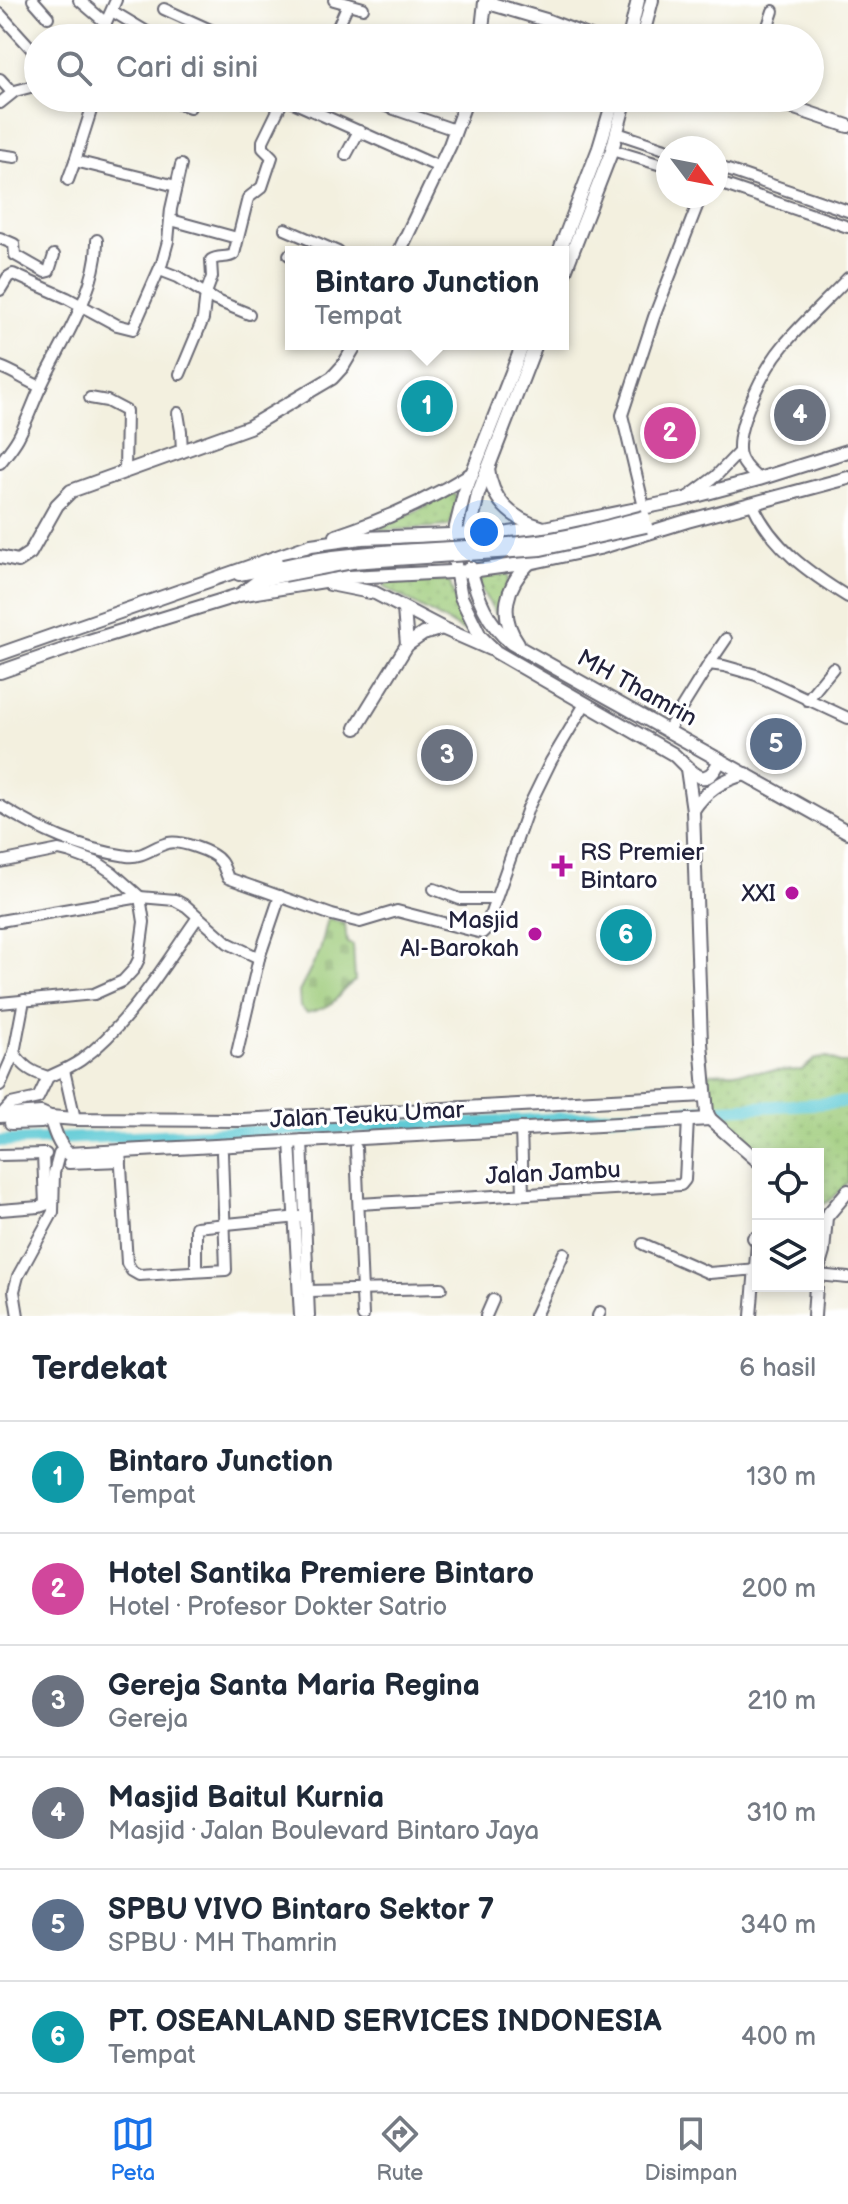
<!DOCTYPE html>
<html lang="id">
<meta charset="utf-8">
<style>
body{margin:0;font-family:"Balsamiq Sans",sans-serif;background:#f6f6f7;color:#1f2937}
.controls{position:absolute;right:24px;bottom:24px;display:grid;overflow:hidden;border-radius:0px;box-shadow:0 4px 12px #0003}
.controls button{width:72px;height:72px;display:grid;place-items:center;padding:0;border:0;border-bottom:2px solid #e0e1e3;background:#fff;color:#1f2937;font:40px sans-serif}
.compass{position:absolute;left:656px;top:136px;width:72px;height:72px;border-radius:50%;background:#fff;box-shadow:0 4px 12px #0003;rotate:122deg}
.you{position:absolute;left:484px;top:532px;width:28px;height:28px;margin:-20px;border:6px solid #fff;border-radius:50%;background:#1a73e8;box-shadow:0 0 0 12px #1a73e833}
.badge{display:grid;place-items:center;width:52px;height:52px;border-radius:50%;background:#1a73e8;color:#fff;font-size:26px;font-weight:700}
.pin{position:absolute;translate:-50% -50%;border:4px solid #fff;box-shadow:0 2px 8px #0006}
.popup{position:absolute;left:285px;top:246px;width:284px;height:104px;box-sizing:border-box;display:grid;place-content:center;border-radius:0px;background:#fff;filter:drop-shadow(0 2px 6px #0005);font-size:26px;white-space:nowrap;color:#747a83}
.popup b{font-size:30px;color:#1f2937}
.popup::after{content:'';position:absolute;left:50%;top:100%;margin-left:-16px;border:16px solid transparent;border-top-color:#fff}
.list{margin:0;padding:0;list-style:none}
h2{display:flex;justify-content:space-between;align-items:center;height:104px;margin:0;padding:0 32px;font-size:34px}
h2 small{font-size:26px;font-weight:400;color:#747a83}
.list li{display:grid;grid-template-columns:52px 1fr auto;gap:24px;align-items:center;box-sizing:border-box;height:112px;padding:0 32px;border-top:2px solid #e0e1e3}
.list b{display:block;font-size:30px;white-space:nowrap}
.list p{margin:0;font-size:26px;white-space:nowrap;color:#747a83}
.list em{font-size:26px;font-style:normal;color:#747a83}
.icon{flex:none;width:44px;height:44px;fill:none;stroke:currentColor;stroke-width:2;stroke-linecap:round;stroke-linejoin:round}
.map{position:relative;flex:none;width:848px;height:1316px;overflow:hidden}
.search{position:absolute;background:#fff;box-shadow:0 4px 12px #0003;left:24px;right:24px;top:24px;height:88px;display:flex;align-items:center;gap:20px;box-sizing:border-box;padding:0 28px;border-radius:44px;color:#747a83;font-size:30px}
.sheet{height:776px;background:#fff}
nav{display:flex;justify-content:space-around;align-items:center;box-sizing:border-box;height:112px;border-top:2px solid #e0e1e3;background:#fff;font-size:22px;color:#747a83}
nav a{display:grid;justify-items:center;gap:4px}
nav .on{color:#1a73e8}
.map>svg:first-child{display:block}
.cemetery{fill:url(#cemetery-stones);stroke:#5f765a;stroke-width:2}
.park{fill:url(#park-dots);stroke:#5f765a;stroke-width:2}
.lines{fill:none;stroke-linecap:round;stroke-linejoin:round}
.river{stroke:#5ecad5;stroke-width:12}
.minor-casing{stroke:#6b6a74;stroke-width:14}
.major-casing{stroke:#6b6a74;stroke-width:16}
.minor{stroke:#fff;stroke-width:10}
.major{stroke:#fff;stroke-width:12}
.major-bridge-casing{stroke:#6b6a74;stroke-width:16;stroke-linecap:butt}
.major-bridge{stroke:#fff;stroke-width:12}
.poi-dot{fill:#b5179e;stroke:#fff;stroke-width:3}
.labels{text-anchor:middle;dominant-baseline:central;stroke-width:6;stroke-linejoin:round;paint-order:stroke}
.street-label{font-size:24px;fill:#22223b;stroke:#fff}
.poi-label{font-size:24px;fill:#22223b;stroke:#fff;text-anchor:end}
</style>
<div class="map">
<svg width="848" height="1316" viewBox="0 0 848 1316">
<defs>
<pattern id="cemetery-stones" width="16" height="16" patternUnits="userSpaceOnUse" patternTransform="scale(2)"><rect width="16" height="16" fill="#9cca78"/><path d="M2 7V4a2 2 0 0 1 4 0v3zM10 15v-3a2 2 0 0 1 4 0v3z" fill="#86ad69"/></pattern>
<pattern id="park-dots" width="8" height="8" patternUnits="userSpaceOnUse" patternTransform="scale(2)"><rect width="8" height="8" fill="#9cca78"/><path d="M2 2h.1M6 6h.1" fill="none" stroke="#86ad69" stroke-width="1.8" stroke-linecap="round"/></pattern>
</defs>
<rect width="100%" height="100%" fill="#fff"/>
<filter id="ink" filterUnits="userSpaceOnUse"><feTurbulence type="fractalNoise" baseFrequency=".0125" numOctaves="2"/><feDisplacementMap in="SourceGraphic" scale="16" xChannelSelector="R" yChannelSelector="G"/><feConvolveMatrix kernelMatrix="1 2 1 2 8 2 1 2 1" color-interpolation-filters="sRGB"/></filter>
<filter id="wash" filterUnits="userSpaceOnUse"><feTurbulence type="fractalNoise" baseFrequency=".006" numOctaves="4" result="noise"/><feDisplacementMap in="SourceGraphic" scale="32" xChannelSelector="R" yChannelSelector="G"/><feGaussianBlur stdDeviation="1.8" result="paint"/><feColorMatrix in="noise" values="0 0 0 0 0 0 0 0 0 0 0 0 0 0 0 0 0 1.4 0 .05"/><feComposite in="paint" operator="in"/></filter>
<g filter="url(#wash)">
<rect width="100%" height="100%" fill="#f3f0df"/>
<path class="cemetery" d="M328,918L345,924L347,943L353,945L355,981C342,988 341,996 331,1004C324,1009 315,1011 307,1013L300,1007L299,992L320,951Z"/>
<g class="park">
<path d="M451,494H455C458,502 454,519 448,526L381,531L380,528Z"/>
<path d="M507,574L509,579L502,596L500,607L502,618L500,620L483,593L477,577Z"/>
<path d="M446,581L450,583L460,616L473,636L384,587L386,582Z"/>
<path d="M826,1057L840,1063H848V1182L829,1201L823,1204L818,1201V1154H763L711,1109L708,1073L802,1070L815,1059Z"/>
</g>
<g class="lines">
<path class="river" d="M0,1141L475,1123L848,1102"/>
</g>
</g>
<g filter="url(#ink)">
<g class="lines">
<g class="minor-casing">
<g id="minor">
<path d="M33,0L48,17"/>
<path d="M79,0L106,23"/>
<path d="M334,0L363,8"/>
<path d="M164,9L228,38"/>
<path d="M112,11L147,32L161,38"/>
<path d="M0,14L38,56"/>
<path d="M99,38L116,0"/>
<path d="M333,38L348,4"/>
<path d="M764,38L773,11"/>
<path d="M0,79L9,89"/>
<path d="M95,98L75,161L176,186"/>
<path d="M163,98L190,107"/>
<path d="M284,98L439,167"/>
<path d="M362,98L455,130"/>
<path d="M0,103L15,91L38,85"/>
<path d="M74,103L75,98"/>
<path d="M617,133L668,150"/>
<path d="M612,150L668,167"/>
<path d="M0,155L15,157"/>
<path d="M346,155L359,131"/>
<path d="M716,166L848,211"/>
<path d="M68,180L75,161"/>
<path d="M716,182L848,227"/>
<path d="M171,220L237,238"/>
<path d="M285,229L338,252"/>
<path d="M0,238L14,244L15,255L45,272L49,271L54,255"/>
<path d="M289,255L291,256"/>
<path d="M160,270L178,277L215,300L249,314"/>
<path d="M0,290L8,277L13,274L67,298L117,325L133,329L162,263L168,241L171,209L181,165"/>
<path d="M0,367C15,372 26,381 41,387"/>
<path d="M180,374L203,319L206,293L212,277L211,260C218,255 228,259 234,254L248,198L262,187L272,157L263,148V141L284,98"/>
<path d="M90,398L107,401L126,411L125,471"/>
<path d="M178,413L181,431L182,452"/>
<path d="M0,463C6,455 13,447 18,438C28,420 34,400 43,382C64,339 98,288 97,240"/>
<path d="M759,479C750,472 739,461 739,449C738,421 765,367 783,346C803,322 826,301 848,278"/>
<path d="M689,496L716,476L739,452"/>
<path d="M753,505C772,547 809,573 848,597"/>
<path d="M644,507L622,415L654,317L701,196"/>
<path d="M709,664L726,639"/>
<path d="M807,700L833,668"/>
<path d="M668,730L709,664L724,666L756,675L848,718"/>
<path d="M0,806C41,831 79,849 127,856C143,858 154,846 168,843C179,840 213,851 220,861C224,865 225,872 228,878L332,915L360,922L397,911L482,933L485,930L528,808L551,761L585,704"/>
<path d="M0,862L59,850L71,853L98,863L113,873L140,897L144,922L139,959L134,969L123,981L94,994L0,1003"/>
<path d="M434,889L460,899H496"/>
<path d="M0,921L140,897L175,900L186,906L228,943L259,958"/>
<path d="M14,1053C24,1067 31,1072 48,1077C59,1072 71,1067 81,1060C129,1025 164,965 198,917"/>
<path d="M237,1053L259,958L280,896"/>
<path d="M64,1070L75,1119"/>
<path d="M0,1085L14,1053L24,1000"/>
<path d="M0,1116L11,1104L38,1098L48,1077"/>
<path d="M521,1128L523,1194"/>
<path d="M302,1140L309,1316"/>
<path d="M290,1141L300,1316"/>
<path d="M356,1148L363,1316"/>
<path d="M120,1150L127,1263L132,1271L139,1275L226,1270L222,1153"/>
<path d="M0,1155L46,1154"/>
<path d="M69,1163L121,1161"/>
<path d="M359,1204L681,1185L685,1180L688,1119"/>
<path d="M0,1210L39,1207L45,1205L43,1154"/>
<path d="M643,1244L709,1273L758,1269"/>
<path d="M196,1270V1227L299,1217"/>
<path d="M818,1275L848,1278"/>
<path d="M308,1291L441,1288"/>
<path d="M18,1316L14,1291L18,1276L53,1212L54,1173L59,1154"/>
<path d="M486,1316L493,1300"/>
<path d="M535,1316L564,1253"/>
<path d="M598,1316L600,1312"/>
<path d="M751,1316L757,1243L753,1238"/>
</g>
</g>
<g class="major-casing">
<g id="major">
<path d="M481,38L485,2L546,20L593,38"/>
<path d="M629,38L638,0"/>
<path d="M642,38L652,0"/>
<path d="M765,98L848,126"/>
<path d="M399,252L450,145L467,98"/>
<path d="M559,252L599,148L614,98"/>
<path d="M563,276L612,150L626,98"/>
<path d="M523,344L464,494L454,535V559L461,597L480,636L496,652L673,754C691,770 705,794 720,760"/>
<path d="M488,468C491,499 511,519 541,527"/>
<path d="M336,536C384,520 429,500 471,474"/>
<path d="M468,541L478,494L536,344"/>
<path d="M0,557L18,561L30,553L57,505L71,491L249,427L332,378L343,366L356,344"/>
<path d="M470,567C477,597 487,623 511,643L848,832"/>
<path d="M239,574L283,566"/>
<path d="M330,584L375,593L442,628L490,649"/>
<path d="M241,594L258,581L284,575"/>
<path d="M404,609L407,645"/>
<path d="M518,643C498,615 506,586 529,563"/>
<path d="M0,654L311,545L362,538L509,533L544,528L681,500L759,479L848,451"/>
<path d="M0,672L89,641L239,595L349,577L471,571L529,563L599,548L687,521L848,478"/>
<path d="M356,728L407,645L423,634L442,628"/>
<path d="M687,769L693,810L701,1043L707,1113L710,1119L758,1161"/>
<path d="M693,810C706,790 723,779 746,774"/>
<path d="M0,1116L41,1113L50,1117L75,1119L242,1120L705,1095"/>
<path d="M50,1117C54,1130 58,1144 68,1154L710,1119"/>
<path d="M11,1123L41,1122L50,1117"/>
<path d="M818,1269L823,1252L826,1217L848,1191"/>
<path d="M814,1316L816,1286"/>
</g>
</g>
<use href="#minor" class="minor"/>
<use href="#major" class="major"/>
<g class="major-bridge-casing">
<g id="major-bridge">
<path d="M283,566C364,547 447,552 529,542C568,538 606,527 644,517"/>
<path d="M284,575L352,562L541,549L646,526"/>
</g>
</g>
<use href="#major-bridge" class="major-bridge"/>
</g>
</g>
<g class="poi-dot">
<path d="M558 854h8v8h8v8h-8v8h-8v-8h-8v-8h8z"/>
<circle cx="792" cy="893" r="8"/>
<circle cx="535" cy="934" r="8"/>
</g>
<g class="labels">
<g class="street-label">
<text transform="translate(637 688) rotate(29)">MH Thamrin</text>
<text transform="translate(367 1115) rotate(-3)">Jalan Teuku Umar</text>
<text transform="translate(553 1173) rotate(-3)">Jalan Jambu</text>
</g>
<g class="poi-label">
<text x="580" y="852" text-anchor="start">RS Premier<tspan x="580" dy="28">Bintaro</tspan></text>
<text x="776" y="893">XXI</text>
<text x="519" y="920">Masjid<tspan x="519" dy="28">Al-Barokah</tspan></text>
</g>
</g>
</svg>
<div class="controls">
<button><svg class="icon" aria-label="locate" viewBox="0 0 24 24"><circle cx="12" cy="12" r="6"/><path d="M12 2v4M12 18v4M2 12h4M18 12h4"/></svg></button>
<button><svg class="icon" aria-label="layers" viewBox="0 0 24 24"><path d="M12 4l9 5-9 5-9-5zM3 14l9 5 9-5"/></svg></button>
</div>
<svg class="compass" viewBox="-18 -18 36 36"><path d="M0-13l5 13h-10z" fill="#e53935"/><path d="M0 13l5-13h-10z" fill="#747a83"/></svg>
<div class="you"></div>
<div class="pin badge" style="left:427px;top:406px;background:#0f9aa8">1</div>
<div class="popup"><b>Bintaro Junction</b>Tempat</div>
<div class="pin badge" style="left:670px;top:433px;background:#d1479c">2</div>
<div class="pin badge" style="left:447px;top:755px;background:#6b7280">3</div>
<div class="pin badge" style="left:800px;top:415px;background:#6b7280">4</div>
<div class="pin badge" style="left:776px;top:744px;background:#5c6f8a">5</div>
<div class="pin badge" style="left:626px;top:935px;background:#0f9aa8">6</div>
<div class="search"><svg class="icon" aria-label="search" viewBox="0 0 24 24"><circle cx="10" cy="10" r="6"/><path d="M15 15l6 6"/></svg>Cari di sini</div>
</div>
<section class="sheet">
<h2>Terdekat<small>6 hasil</small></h2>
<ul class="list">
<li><span class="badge" style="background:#0f9aa8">1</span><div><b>Bintaro Junction</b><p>Tempat</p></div><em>130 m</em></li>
<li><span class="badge" style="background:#d1479c">2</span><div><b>Hotel Santika Premiere Bintaro</b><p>Hotel · Profesor Dokter Satrio</p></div><em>200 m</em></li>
<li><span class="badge" style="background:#6b7280">3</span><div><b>Gereja Santa Maria Regina</b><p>Gereja</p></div><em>210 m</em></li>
<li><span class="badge" style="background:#6b7280">4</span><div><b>Masjid Baitul Kurnia</b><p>Masjid · Jalan Boulevard Bintaro Jaya</p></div><em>310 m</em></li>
<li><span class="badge" style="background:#5c6f8a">5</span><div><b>SPBU VIVO Bintaro Sektor 7</b><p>SPBU · MH Thamrin</p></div><em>340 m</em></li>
<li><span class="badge" style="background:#0f9aa8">6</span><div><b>PT. OSEANLAND SERVICES INDONESIA</b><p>Tempat</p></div><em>400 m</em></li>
</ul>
</section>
<nav>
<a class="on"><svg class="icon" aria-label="map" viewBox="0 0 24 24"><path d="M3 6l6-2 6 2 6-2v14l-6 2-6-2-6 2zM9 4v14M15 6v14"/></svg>Peta</a>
<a><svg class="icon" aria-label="directions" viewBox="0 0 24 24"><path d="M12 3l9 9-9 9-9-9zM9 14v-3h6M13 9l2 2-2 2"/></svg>Rute</a>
<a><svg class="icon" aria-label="saved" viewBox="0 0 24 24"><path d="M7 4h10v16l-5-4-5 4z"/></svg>Disimpan</a>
</nav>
